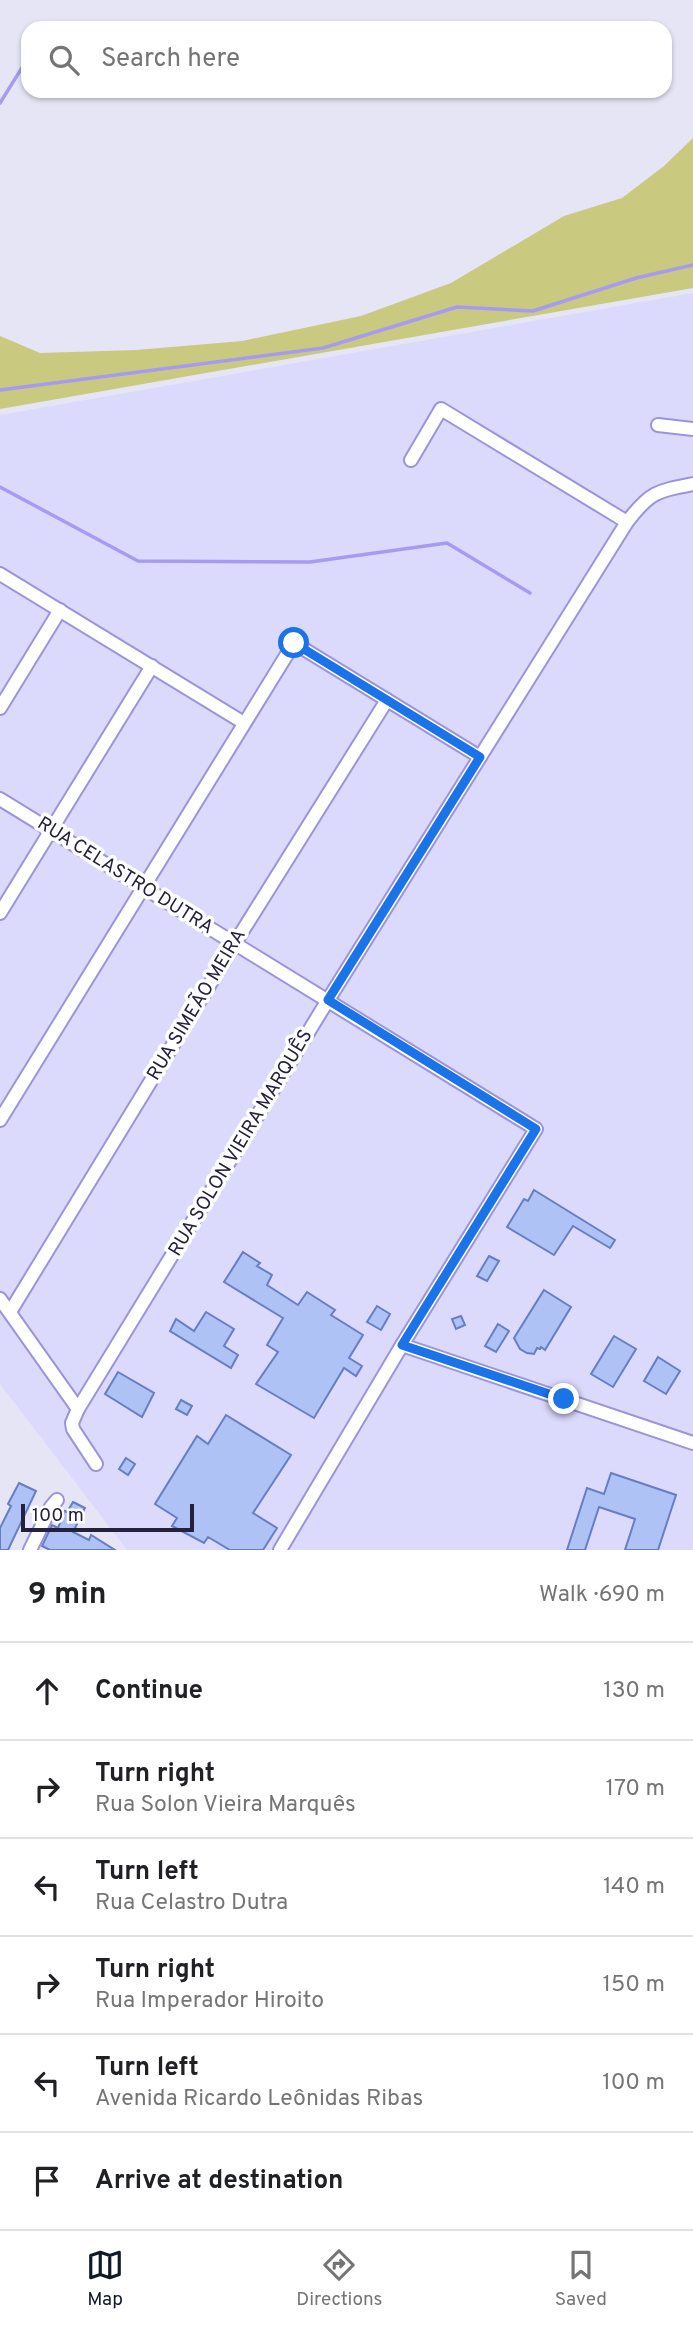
<!DOCTYPE html>
<meta charset="utf-8">
<style>
body{margin:0;font-family:Overpass,sans-serif;background:#f2f2f2;color:#202124}
.scale{position:absolute;left:21px;bottom:18px;width:173px;box-sizing:border-box;padding-left:7px;border:4px solid #25203e;border-top:0;font-size:19px;line-height:24px;white-space:nowrap;color:#25203e;-webkit-text-stroke:5px #fff;paint-order:stroke}
.stop{position:absolute;width:21px;height:21px;margin:-16px;border:5px solid #1a73e8;border-radius:50%;background:#fff}
.stop.end{background:#1a73e8;border-color:#fff;box-shadow:0 2px 7px #0008}
.list{margin:0;padding:0;list-style:none}
h2{display:flex;justify-content:space-between;align-items:center;height:91px;margin:0;padding:0 28px;font-size:30px}
h2 small{font-size:23px;font-weight:400;color:#757577}
.list li{display:grid;grid-template-columns:46px 1fr auto;gap:21px;align-items:center;box-sizing:border-box;height:98px;padding:0 28px;border-top:2px solid #e0e0e0}
.list b{display:block;font-size:26px;white-space:nowrap}
.list p{margin:0;font-size:23px;white-space:nowrap;color:#757577}
.list em{font-size:23px;font-style:normal;color:#757577}
.icon{flex:none;width:38px;height:38px;fill:none;stroke:currentColor;stroke-width:2;stroke-linecap:round;stroke-linejoin:round}
.map{position:relative;flex:none;width:693px;height:1550px;overflow:hidden}
.search{position:absolute;background:#fff;box-shadow:0 2px 5px #0004;left:21px;right:21px;top:21px;height:77px;display:flex;align-items:center;gap:18px;box-sizing:border-box;padding:0 24px;border-radius:21px;color:#757577;font-size:26px}
.sheet{height:679px;background:#fff}
nav{display:flex;justify-content:space-around;align-items:center;box-sizing:border-box;height:98px;border-top:2px solid #e0e0e0;background:#fff;font-size:19px;color:#757577}
nav a{display:grid;justify-items:center;gap:4px}
nav .on{color:#111827}
.map>svg:first-child{display:block}
.built{fill:#dcdafc}
.green{fill:#c9c980}
.lines{fill:none;stroke-linecap:round;stroke-linejoin:round}
.stream{stroke:#a69af3;stroke-width:3.5}
.building{fill:#aec2f6;stroke:#667ec2;stroke-width:2}
.minor-casing{stroke:#9c93de;stroke-width:16}
.minor{stroke:#fff;stroke-width:12}
.route{stroke:#1a73e8;stroke-width:9}
.labels{text-anchor:middle;dominant-baseline:central;stroke-width:7;stroke-linejoin:round;paint-order:stroke}
.street-label{font-size:19px;fill:#25203e;stroke:#fff}
</style>
<div class="map">
<svg width="693" height="1550" viewBox="0 0 693 1550">
<rect width="100%" height="100%" fill="#e6e5f5"/>
<path class="built" d="M693,293V1550H127L0,1384V415Z"/>
<path class="green" d="M693,138V288L0,409V336L40,353L136,350L242,341L361,316L451,283L564,216L622,198L664,166Z"/>
<g class="lines">
<g class="stream">
<path d="M0,103L28,58"/>
<path d="M0,390L323,348L457,307L533,311L636,278L693,265"/>
<path d="M0,487L138,561L310,562L447,543L530,593"/>
</g>
</g>
<g class="building">
<path d="M534,1190L615,1240L610,1248L573,1226L554,1255L507,1227L524,1199L528,1201Z"/>
<path d="M243,1252L260,1263L257,1266L272,1275L267,1285L298,1305L307,1292L335,1310L331,1315L363,1335L349,1358L362,1366L356,1376L344,1368L314,1418L256,1384L278,1352L267,1345L283,1318L224,1282Z"/>
<path d="M489,1256L499,1261L487,1281L477,1276Z"/>
<path d="M544,1290L571,1307L545,1350L541,1347L540,1349L537,1348L534,1354L527,1353L520,1349L514,1338Z"/>
<path d="M377,1306L390,1314L381,1330L367,1322Z"/>
<path d="M206,1312L234,1329L224,1346L238,1355L231,1368L170,1331L176,1319L194,1331Z"/>
<path d="M461,1316L465,1325L456,1329L452,1319Z"/>
<path d="M498,1324L509,1331L496,1352L485,1346Z"/>
<path d="M614,1336L636,1349L613,1387L591,1374Z"/>
<path d="M658,1357L680,1371L666,1394L644,1381Z"/>
<path d="M118,1372L154,1393L142,1417L105,1394Z"/>
<path d="M181,1400L192,1406L187,1415L176,1409Z"/>
<path d="M226,1415L291,1455L253,1513L277,1528L263,1550H230L208,1537L204,1543L172,1526L177,1518L155,1504L197,1436L208,1444Z"/>
<path d="M126,1458L135,1464L128,1475L119,1469Z"/>
<path d="M611,1473L676,1495L658,1550H625L635,1519L599,1507L585,1550H567L587,1488L604,1494Z"/>
<path d="M19,1483L36,1491L8,1550H0V1528L11,1506L8,1504Z"/>
<path d="M73,1502L85,1508L73,1532L89,1540L91,1535L115,1550H50L42,1546L52,1525L58,1528L65,1511L67,1512Z"/>
</g>
<g class="lines">
<g class="minor-casing">
<g id="minor">
<path d="M658,425L693,429"/>
<path d="M411,460L441,409L627,522"/>
<path d="M0,574L244,723"/>
<path d="M0,708L60,610"/>
<path d="M0,799L536,1129L402,1345L280,1550"/>
<path d="M0,913L152,666"/>
<path d="M0,1120L294,643L480,757"/>
<path d="M0,1299L78,1409L72,1423L73,1429L96,1464"/>
<path d="M10,1312L235,943L387,700"/>
<path d="M402,1345L693,1443"/>
<path d="M78,1409L328,1000L627,522C650,492 657,491 693,484"/>
<path d="M30,1550L51,1507L57,1500"/>
</g>
</g>
<use href="#minor" class="minor"/>
</g>
<g class="lines">
<path class="route" d="M294,643L480,757L328,1000L536,1129L402,1345L564,1399"/>
</g>
<g class="labels">
<g class="street-label">
<text transform="translate(125 876) rotate(32)">RUA CELASTRO DUTRA</text>
<text transform="translate(197 1005) rotate(-59)">RUA SIMEÃO MEIRA</text>
<text transform="translate(241 1143) rotate(-59)">RUA SOLON VIEIRA MARQUÊS</text>
</g>
</g>
</svg>
<div class="scale">100 m</div>
<div class="stop" style="left:294px;top:643px"></div>
<div class="stop end" style="left:564px;top:1399px"></div>
<div class="search"><svg class="icon" aria-label="search" viewBox="0 0 24 24"><circle cx="10" cy="10" r="6"/><path d="M15 15l6 6"/></svg>Search here</div>
</div>
<section class="sheet">
<h2>9 min<small>Walk · 690 m</small></h2>
<ul class="list">
<li><svg class="icon" aria-label="ahead" viewBox="0 0 24 24"><path d="M12 20V5M6 11l6-6 6 6"/></svg><div><b>Continue</b></div><em>130 m</em></li>
<li><svg class="icon" aria-label="right" viewBox="0 0 24 24"><path d="M7 20v-9h11M14 6l5 5-5 5"/></svg><div><b>Turn right</b><p>Rua Solon Vieira Marquês</p></div><em>170 m</em></li>
<li><svg class="icon" aria-label="left" viewBox="0 0 24 24"><path d="M17 20v-9H6M10 6l-5 5 5 5"/></svg><div><b>Turn left</b><p>Rua Celastro Dutra</p></div><em>140 m</em></li>
<li><svg class="icon" aria-label="right" viewBox="0 0 24 24"><path d="M7 20v-9h11M14 6l5 5-5 5"/></svg><div><b>Turn right</b><p>Rua Imperador Hiroito</p></div><em>150 m</em></li>
<li><svg class="icon" aria-label="left" viewBox="0 0 24 24"><path d="M17 20v-9H6M10 6l-5 5 5 5"/></svg><div><b>Turn left</b><p>Avenida Ricardo Leônidas Ribas</p></div><em>100 m</em></li>
<li><svg class="icon" aria-label="arrive" viewBox="0 0 24 24"><path d="M6 21V4h12l-3 4 3 4H6"/></svg><div><b>Arrive at destination</b></div></li>
</ul>
</section>
<nav>
<a class="on"><svg class="icon" aria-label="map" viewBox="0 0 24 24"><path d="M3 6l6-2 6 2 6-2v14l-6 2-6-2-6 2zM9 4v14M15 6v14"/></svg>Map</a>
<a><svg class="icon" aria-label="directions" viewBox="0 0 24 24"><path d="M12 3l9 9-9 9-9-9zM9 14v-3h6M13 9l2 2-2 2"/></svg>Directions</a>
<a><svg class="icon" aria-label="saved" viewBox="0 0 24 24"><path d="M7 4h10v16l-5-4-5 4z"/></svg>Saved</a>
</nav>
